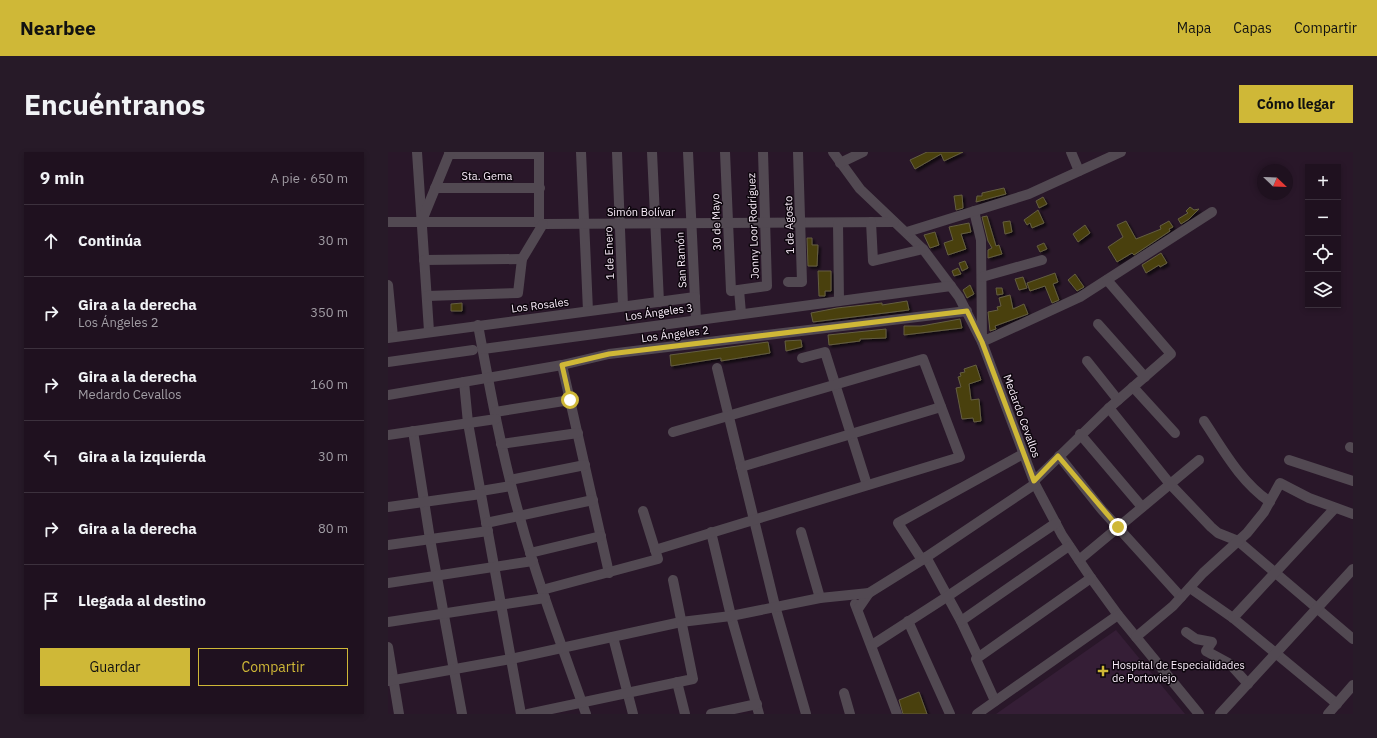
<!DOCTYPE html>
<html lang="es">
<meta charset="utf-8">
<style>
body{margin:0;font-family:"IBM Plex Sans",sans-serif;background:#271a28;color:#f1f3f6}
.controls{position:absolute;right:12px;top:12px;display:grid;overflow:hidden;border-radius:0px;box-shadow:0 2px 6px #0003}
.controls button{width:36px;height:36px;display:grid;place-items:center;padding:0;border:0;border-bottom:1px solid #3c313d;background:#1f111f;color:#f1f3f6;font:20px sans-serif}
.compass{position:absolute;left:869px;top:12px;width:36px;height:36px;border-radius:50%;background:#1f111f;box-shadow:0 2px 6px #0003;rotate:113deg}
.stop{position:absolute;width:12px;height:12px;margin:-9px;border:3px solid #cfb837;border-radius:50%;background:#fff}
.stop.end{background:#cfb837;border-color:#fff;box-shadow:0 1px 4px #0008}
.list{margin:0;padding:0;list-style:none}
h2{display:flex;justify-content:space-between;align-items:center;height:52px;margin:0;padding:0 16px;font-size:17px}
h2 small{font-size:13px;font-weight:400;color:#a19da4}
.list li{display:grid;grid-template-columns:26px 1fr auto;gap:12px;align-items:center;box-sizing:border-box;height:72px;padding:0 16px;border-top:1px solid #3c313d}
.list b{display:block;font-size:15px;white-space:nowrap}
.list p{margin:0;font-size:13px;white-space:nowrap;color:#a19da4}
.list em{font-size:13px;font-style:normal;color:#a19da4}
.actions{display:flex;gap:8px;padding:12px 16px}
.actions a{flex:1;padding:9px 0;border:1px solid #cfb837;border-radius:0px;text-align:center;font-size:14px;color:#cfb837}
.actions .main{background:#cfb837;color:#111}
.icon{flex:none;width:22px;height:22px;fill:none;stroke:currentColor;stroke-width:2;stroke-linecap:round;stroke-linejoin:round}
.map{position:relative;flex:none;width:965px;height:562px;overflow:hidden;border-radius:0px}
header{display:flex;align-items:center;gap:24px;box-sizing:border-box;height:56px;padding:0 20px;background:#cfb837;color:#111}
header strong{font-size:19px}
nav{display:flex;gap:22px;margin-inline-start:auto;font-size:14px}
.intro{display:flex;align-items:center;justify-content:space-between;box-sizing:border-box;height:96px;padding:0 24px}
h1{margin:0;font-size:28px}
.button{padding:10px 18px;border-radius:0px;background:#cfb837;color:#111;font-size:14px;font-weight:700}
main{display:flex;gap:24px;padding:0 24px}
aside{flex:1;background:#1f111f;border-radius:0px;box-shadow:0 2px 6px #0003}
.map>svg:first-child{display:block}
.built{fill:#351e36}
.building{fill:#483f0e;stroke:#645e41;filter:url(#shadow)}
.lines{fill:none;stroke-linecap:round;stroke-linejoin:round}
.minor{stroke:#524952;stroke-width:10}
.route{stroke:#cfb837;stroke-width:5}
.poi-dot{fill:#cfb837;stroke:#0d060d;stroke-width:1.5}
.labels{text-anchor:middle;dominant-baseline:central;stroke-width:3;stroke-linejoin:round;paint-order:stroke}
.street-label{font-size:11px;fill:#faedfa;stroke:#0d060d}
.poi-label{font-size:11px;fill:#faedfa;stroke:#0d060d;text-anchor:start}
</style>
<header>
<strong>Nearbee</strong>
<nav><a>Mapa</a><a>Capas</a><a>Compartir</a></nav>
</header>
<div class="intro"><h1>Encuéntranos</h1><a class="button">Cómo llegar</a></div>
<main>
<aside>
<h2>9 min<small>A pie · 650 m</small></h2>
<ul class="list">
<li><svg class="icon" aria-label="ahead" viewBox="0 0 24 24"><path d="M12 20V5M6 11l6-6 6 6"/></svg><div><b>Continúa</b></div><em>30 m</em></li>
<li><svg class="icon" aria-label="right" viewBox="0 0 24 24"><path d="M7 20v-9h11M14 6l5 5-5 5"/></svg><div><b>Gira a la derecha</b><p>Los Ángeles 2</p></div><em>350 m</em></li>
<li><svg class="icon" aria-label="right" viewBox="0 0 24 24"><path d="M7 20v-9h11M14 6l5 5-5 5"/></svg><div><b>Gira a la derecha</b><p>Medardo Cevallos</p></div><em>160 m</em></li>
<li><svg class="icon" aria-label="left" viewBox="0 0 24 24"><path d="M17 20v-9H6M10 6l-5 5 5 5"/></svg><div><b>Gira a la izquierda</b></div><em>30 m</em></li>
<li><svg class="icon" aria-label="right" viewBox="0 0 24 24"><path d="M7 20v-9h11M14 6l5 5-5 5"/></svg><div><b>Gira a la derecha</b></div><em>80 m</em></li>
<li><svg class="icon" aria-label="arrive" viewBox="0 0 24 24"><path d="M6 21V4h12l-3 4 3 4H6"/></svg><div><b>Llegada al destino</b></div></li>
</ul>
<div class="actions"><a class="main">Guardar</a><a>Compartir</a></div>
</aside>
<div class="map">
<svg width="965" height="562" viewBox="0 0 965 562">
<defs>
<filter id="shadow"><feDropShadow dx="2.5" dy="2.5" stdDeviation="1" flood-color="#0009"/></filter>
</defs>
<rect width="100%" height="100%" fill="#291729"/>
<path class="built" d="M728,478L797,562H608Z"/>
<g class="building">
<path d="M539,0H575L556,9L553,2L527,17L522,8Z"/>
<path d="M616,36L618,42L588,50L589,44H594V41Z"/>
<path d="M574,43L575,56L568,58L566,44Z"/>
<path d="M655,45L659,52L651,56L648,49Z"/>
<path d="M802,55L806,58L811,57L801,67L793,72L790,67L800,61L798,59Z"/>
<path d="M650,58L656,71L644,76L642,71L639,73L636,68Z"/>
<path d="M599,64L608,94L611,93L614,102L600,106V98L604,96L600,89L594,65Z"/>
<path d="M622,69L624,80L617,82L615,70Z"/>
<path d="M738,69L748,87L773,77L772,74L781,69L785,75L781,77L782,79L746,103L744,101L729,110L720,95L735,85L729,73Z"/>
<path d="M581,71L583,80L573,82L578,97L560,103L556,91L565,88L561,75Z"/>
<path d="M697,73L702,81L690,90L685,82Z"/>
<path d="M547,80L551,93L542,96L536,83Z"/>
<path d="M419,86H424V93H430L429,114H420Z"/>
<path d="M656,91L659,97L652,100L649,94Z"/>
<path d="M773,101L779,111L772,115L771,113L758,121L754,113Z"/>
<path d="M577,109L580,116L574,119L571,111Z"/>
<path d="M570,116L573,122L566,124L564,119Z"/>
<path d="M430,119H443V139H437V144H431Z"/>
<path d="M667,121L670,130L665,132L671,148L664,151L657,134L642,139L639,131Z"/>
<path d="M687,122L696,135L689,139L680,128Z"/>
<path d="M635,125L639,136L631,138L627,127Z"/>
<path d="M582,133L586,142L579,146L575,138Z"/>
<path d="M608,136H614L615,142L609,143Z"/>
<path d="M622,143L625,157L636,152L640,162L607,174L608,177L602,179L600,160L610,158L609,155L613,154L611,146Z"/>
<path d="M519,149L521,158L425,170L423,161L449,156L494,151V153Z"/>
<path d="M74,151V159H63V152Z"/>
<path d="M572,167L574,176L516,183V174H533Z"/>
<path d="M498,177V186L472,187V189L464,190L441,193L440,183Z"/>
<path d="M413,188L414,195L398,199L397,189Z"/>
<path d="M380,190L382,201L333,209V206L283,214L282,203Z"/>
<path d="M588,213L593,228L581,232L583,248L591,247L593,269L586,270L585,266L574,267L568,236L573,235L570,225L573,224L572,221L577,220L576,217Z"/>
<path d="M531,540L539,562H515L511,548Z"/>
</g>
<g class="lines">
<g class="minor">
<path d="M29,0L41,179"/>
<path d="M193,0L200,159"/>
<path d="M229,0L235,154"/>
<path d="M264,0L271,150"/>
<path d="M300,0L308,168"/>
<path d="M337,0L343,139L379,134L375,0"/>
<path d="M445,0L472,37L535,97L571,145L594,190L647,332L674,383L703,426L730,463L811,562"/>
<path d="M683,0L691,19"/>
<path d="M61,2H151"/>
<path d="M452,11L475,0"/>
<path d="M47,36H152"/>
<path d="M586,59L593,88L594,190L692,145L824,60"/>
<path d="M35,66L62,0"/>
<path d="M0,70H151L155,72L506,70"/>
<path d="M151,70V0"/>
<path d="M483,70L485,109L535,97"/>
<path d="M450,71L451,149"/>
<path d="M519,80L641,42L733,0"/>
<path d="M36,108L134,107"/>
<path d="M594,125L654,108"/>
<path d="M400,130H414L410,0"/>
<path d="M0,133L5,185"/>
<path d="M351,138L353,161"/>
<path d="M39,144L130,141L134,107L155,72"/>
<path d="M710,172L757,225"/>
<path d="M90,173C102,238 114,303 132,366C150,432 175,497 198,562"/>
<path d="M0,186L307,145"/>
<path d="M95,197L563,134"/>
<path d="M414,206L437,200L479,333"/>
<path d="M699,209L730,248"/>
<path d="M0,210L85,198"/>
<path d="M174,213L221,421"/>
<path d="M329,216L387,454L418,562"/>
<path d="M76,230L80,271L133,562"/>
<path d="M745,235L787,281"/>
<path d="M0,243L174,213L221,202L579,159"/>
<path d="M721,256L782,332L823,375L830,381L850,389L965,487"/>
<path d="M107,260L182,248"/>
<path d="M816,269C836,299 852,329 882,350"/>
<path d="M25,279L42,387L74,562"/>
<path d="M692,282L754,355"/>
<path d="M0,283L108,267"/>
<path d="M113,292L190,281"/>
<path d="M962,295L965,296"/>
<path d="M671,304L714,358L793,445"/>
<path d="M901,308L965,329"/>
<path d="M353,315L553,255"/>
<path d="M122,328L197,313"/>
<path d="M646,329L721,256L783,202L719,128"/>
<path d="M93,339L123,334"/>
<path d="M0,355L93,342"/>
<path d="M98,371L205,348"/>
<path d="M323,380L343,464L371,562"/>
<path d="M413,380L432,446"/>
<path d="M0,393L100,379"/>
<path d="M267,398L572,305L535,207L285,280"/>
<path d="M142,401L213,384"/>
<path d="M538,405L573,469L590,505"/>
<path d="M534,408L510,371L635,302"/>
<path d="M691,408L811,308"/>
<path d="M0,431L145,409"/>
<path d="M802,436L845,466L949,552"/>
<path d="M154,438L270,407L255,359"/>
<path d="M467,452L509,562"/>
<path d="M470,457L481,441L534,408L647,332"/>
<path d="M845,466L947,356"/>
<path d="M520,469L562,562"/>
<path d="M573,469L681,394"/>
<path d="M0,470L157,446"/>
<path d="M798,480L808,487L824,490L818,499L842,512L860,532"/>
<path d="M225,485L245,562"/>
<path d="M748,485L785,454L815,421L859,381L876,360L892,331L921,346L965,362"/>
<path d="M484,493L560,444L668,371"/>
<path d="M0,495L11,562"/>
<path d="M0,529L123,507L293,470L343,464L432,446L481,441"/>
<path d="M289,530L297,562"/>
<path d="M456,541L462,562"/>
<path d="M607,549L588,507L703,426"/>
<path d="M140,562L305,527L285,428"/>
<path d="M323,562L369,552"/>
<path d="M589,562L730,463"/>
<path d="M832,562L965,417"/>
<path d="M940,562L965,533"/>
</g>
</g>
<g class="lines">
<path class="route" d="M182,248L174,213L221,202L579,159L594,190L646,329L670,304L730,375"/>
</g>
<path class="poi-dot" d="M713 513h4v4h4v4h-4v4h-4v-4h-4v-4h4z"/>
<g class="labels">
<g class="street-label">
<text x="99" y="24">Sta. Gema</text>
<text x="253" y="60">Simón Bolívar</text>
<text transform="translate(328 70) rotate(-92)">30 de Mayo</text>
<text transform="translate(401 73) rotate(-92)">1 de Agosto</text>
<text transform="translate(365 74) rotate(-92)">Jonny Loor Rodríguez</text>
<text transform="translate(221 101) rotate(-92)">1 de Enero</text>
<text transform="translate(293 108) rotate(-93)">San Ramón</text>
<text transform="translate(152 153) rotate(-7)">Los Rosales</text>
<text transform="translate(271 160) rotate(-8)">Los Ángeles 3</text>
<text transform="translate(287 182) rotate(-7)">Los Ángeles 2</text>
<text transform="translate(634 264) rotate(70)">Medardo Cevallos</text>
</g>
<g class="poi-label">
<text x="724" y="513">Hospital de Especialidades<tspan x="724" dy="13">de Portoviejo</tspan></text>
</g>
</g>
</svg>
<div class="controls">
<button>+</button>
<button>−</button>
<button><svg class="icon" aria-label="locate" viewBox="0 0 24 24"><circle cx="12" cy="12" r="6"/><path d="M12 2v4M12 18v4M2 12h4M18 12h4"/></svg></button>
<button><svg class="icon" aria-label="layers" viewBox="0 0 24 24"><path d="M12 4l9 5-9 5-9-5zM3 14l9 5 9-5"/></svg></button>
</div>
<svg class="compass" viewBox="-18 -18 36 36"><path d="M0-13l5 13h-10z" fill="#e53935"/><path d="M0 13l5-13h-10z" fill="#a19da4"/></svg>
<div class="stop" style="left:182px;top:248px"></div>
<div class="stop end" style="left:730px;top:375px"></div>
</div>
</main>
